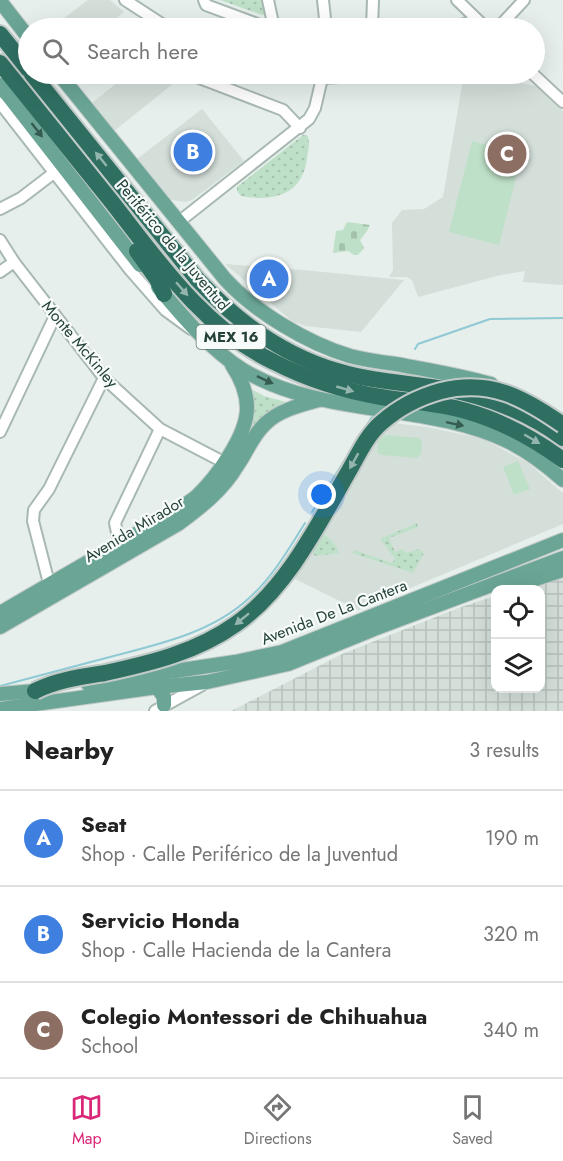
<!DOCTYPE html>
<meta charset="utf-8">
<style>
body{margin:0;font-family:Jost,sans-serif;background:#f6f6f6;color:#222}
.controls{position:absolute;right:18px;bottom:18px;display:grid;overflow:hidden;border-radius:12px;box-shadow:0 6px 24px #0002}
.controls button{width:54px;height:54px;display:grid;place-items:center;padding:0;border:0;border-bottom:2px solid #e0e0e0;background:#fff;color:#222;font:30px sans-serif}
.you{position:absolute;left:322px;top:495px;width:21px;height:21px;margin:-15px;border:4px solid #fff;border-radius:50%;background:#1a73e8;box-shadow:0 0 0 9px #1a73e833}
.badge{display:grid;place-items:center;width:39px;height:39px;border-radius:50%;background:#db2777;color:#fff;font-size:20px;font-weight:700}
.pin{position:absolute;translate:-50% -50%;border:3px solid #fff;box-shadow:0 2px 6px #0006}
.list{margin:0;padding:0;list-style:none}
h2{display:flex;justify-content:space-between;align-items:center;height:78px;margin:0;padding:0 24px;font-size:26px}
h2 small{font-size:20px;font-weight:400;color:#767676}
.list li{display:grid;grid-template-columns:39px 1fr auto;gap:18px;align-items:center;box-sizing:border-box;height:96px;padding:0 24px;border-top:2px solid #e0e0e0}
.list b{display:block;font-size:22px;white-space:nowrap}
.list p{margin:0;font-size:20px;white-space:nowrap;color:#767676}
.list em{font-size:20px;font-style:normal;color:#767676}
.icon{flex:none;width:33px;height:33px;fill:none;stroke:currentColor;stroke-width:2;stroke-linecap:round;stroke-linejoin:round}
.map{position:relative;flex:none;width:563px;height:711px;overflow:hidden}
.search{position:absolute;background:#fff;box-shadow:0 6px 24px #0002;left:18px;right:18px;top:18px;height:66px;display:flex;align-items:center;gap:15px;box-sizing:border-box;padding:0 21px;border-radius:33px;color:#767676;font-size:22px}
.sheet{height:366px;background:#fff}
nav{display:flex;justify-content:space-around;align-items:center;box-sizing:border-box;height:84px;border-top:2px solid #e0e0e0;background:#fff;font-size:16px;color:#767676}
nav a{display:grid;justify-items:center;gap:3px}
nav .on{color:#db2777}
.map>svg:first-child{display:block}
.built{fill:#d4dfda}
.industrial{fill:url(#industrial-grid)}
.cemetery{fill:url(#cemetery-stones)}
.park{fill:url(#park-dots)}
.garden{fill:#bfe0c8}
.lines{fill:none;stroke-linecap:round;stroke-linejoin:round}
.stream{stroke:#8ec9d4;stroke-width:2}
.minor-casing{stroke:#a8b8b2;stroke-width:14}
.major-casing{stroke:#c2cac8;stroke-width:16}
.highway-casing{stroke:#c2cac8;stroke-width:20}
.minor{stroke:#fff;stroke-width:10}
.major{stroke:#6aa596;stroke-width:14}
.highway{stroke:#2f6f62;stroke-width:16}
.highway-bridge-casing{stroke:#c2cac8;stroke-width:20;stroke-linecap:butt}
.highway-bridge{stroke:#2f6f62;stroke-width:16}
.oneway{fill:#365b51}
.oneway2{fill:#93b5ae}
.labels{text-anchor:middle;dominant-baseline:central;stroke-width:4.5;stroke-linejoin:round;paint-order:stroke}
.shield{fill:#f7fbf9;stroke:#637a73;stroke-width:1.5}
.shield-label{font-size:15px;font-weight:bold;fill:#24423a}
.street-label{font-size:16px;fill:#24423a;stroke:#f7fbf9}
</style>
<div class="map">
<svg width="563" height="711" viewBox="0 0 563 711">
<defs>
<pattern id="industrial-grid" width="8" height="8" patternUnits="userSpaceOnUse" patternTransform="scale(1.5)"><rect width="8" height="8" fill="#d4dfda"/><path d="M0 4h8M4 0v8" fill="none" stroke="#b6c1bc"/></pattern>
<pattern id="cemetery-stones" width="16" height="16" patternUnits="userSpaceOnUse" patternTransform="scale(1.5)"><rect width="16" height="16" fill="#bfe0c8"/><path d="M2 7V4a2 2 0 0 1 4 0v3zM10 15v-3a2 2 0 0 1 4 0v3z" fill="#a4c1ad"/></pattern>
<pattern id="park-dots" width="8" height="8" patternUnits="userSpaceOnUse" patternTransform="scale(1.5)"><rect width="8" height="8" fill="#bfe0c8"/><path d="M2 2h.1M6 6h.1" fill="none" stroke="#a4c1ad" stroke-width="1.8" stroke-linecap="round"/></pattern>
</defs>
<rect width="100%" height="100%" fill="#e6efeb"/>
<g class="built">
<path d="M88,0H110L124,12L103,28H51Z"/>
<path d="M128,74H175L179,79L114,131L92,103Z"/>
<path d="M475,74L536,86L563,111V285L523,282L525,271L501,275L418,297L412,280L407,277H389L393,270L392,223L402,210L424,209L443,197L462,85L469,76Z"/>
<path d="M202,109L244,161L192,200L186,202L172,200L168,197L137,159Z"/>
<path d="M225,264L303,270L404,280L361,332L305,326L292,321Z"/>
<path d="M376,421L427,427L484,439L528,463L563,493V524L358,610L283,573Z"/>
</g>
<path class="industrial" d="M563,574V711H231L342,654L461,607L495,596L496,688H540V590L516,589Z"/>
<path class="cemetery" d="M347,222L370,225L367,231L360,240L364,248L358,255H354L348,251L333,253L336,231L343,230Z"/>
<g class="park">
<path d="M220,0H263L267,12L266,14L262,15Z"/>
<path d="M303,135H307C311,142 308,150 307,158C303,195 273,202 241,196L237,191V187Z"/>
<path d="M253,390L264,396L286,402L272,411L241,443Z"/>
<path d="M417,523L418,527L389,538L395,552L403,549L406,553L419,549L424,553L413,573L352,553L354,550L392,563L395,559L380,539Z"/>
<path d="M316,529C327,536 335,541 339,553L316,556L313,554L309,536Z"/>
</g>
<g class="garden">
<path d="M472,141L522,154L499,245L449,232Z"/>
<path d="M385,435L419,438L422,442L421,454L417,458L381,455L377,452L379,438Z"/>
<path d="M518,461L530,489L514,495L503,467Z"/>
</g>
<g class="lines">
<g class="stream">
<path d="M415,349L418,344L490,319L563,318"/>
<path d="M364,429L374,414"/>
<path d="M312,512L353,447"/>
<path d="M0,686C35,677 71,667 106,658C155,645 210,634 248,599C272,578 288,550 305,523"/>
</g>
<g class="minor-casing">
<g id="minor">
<path d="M125,0L168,28"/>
<path d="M204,0L206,5L268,28"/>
<path d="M268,0L274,28"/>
<path d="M323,0L326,28"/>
<path d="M457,0L486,28"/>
<path d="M372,28L373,0"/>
<path d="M456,28L476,19"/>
<path d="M498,28L524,0"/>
<path d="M189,74L283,110L300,128"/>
<path d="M289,74L323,78L388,74"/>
<path d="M533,74L563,102"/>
<path d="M0,103L130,270L165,310L191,329"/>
<path d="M0,209L21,198L55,172"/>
<path d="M180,221L309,119L315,108L323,74"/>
<path d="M0,240L14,262L104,378L160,429L229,465"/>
<path d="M0,272L14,262"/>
<path d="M0,432L55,316"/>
<path d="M123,549L119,542L115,523L160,429"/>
<path d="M51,591L33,521L34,510L49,489L104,378"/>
<path d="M155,711L202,685"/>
</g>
</g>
<g class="major-casing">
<g id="major">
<path d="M0,1L28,37"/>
<path d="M59,74L225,279C255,312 307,343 350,356C365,360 380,362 396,364C428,370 459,375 491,384"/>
<path d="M0,85L140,265"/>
<path d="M158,287C182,316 211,350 243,370C324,418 425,402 507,441C528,451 546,465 563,480"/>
<path d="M508,588L563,570"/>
<path d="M0,613L174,512C181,507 190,502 197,496C216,478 247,436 247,408C247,393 240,377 232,365"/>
<path d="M0,627L178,524C200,508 223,490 237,466C247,452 252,436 265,424C279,410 301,405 319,400"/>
<path d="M88,684L235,662L282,652L563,540"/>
<path d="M157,687L164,697V705"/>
<path d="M0,694L46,690"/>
<path d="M0,709L157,687L207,682L288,664L374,629L563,558"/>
</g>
</g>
<g class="highway-casing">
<g id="highway">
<path d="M0,34L28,69"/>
<path d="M0,63C37,109 74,155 111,201C158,261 203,328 274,362C307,379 345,391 381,397C410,402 439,403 466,411C502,421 533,438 563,460"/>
<path d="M32,74L197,279C236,321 282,355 337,371C373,382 410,383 446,389C487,396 529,413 563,438"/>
<path d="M137,251L157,279L164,294"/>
</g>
</g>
<use href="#minor" class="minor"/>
<use href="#major" class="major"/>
<use href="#highway" class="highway"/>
<g class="highway-bridge-casing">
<path id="highway-bridge" d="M35,691C57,680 80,677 105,673C151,663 197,652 236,624C285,590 317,527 346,476C357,458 365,437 381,423C398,408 419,397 441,391C490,379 523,397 563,425"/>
</g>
<use href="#highway-bridge" class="highway-bridge"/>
</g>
<defs><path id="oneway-solid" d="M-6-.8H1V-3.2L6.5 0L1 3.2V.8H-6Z" transform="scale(1.5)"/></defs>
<g class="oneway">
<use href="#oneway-solid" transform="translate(37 130) rotate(52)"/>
<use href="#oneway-solid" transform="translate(265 380) rotate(25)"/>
<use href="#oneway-solid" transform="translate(455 424) rotate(12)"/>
</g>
<g class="oneway2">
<use href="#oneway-solid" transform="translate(101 159) rotate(-129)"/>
<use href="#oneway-solid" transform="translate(182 289) rotate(49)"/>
<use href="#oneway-solid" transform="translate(345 389) rotate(16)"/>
<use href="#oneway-solid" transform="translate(532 439) rotate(30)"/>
<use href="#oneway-solid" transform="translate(354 461) rotate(119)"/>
<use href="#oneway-solid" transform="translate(242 619) rotate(141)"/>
</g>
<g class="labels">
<rect class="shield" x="196.5" y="325" width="69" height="24" rx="4.5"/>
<g class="shield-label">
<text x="231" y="337">MEX 16</text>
</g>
<g class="street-label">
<text transform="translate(173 245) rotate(50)">Periférico de la Juventud</text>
<text transform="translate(80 344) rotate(50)">Monte McKinley</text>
<text transform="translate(134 529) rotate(-31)">Avenida Mirador</text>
<text transform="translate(334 612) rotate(-21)">Avenida De La Cantera</text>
</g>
</g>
</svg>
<div class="controls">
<button><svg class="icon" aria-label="locate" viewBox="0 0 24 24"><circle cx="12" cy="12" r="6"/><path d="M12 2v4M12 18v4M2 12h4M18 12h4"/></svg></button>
<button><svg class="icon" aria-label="layers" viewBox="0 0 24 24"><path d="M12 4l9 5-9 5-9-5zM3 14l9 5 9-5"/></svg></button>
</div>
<div class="you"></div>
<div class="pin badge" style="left:269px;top:279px;background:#3f7fe0">A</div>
<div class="pin badge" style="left:193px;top:152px;background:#3f7fe0">B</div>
<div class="pin badge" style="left:507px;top:154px;background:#8d6e63">C</div>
<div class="search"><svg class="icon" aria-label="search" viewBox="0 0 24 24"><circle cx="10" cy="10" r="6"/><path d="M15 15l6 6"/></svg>Search here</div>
</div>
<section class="sheet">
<h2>Nearby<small>3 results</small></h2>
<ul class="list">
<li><span class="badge" style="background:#3f7fe0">A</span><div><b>Seat</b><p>Shop · Calle Periférico de la Juventud</p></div><em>190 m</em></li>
<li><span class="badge" style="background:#3f7fe0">B</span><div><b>Servicio Honda</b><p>Shop · Calle Hacienda de la Cantera</p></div><em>320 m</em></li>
<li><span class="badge" style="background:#8d6e63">C</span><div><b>Colegio Montessori de Chihuahua</b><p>School</p></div><em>340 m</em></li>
</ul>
</section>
<nav>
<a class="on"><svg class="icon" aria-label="map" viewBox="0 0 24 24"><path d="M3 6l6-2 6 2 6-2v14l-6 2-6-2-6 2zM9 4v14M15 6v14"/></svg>Map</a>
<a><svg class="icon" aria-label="directions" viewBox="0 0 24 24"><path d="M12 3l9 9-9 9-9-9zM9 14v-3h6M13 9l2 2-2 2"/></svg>Directions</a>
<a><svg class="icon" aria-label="saved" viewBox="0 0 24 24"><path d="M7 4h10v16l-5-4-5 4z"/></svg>Saved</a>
</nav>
